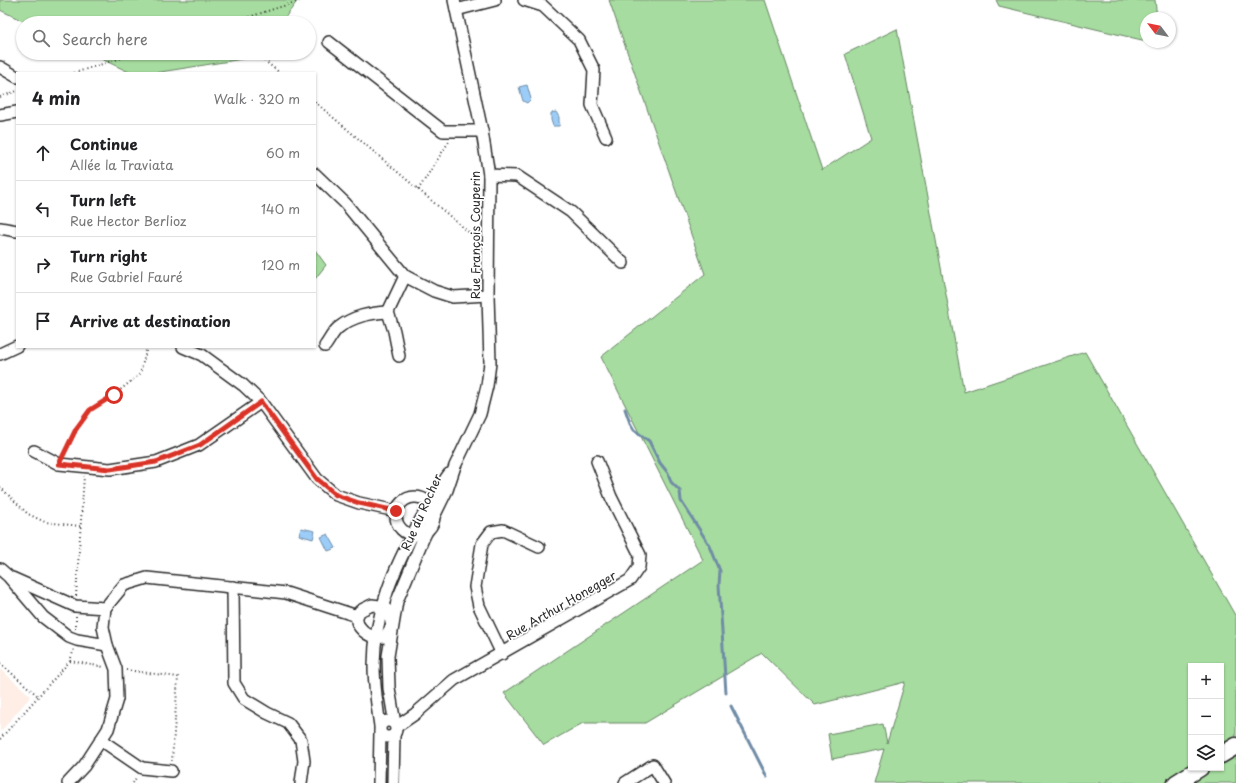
<!DOCTYPE html>
<meta charset="utf-8">
<style>
body{margin:0;font-family:"Playpen Sans",sans-serif;background:#f2f2f2;color:#202124}
.controls{position:absolute;right:12px;bottom:12px;display:grid;overflow:hidden;border-radius:0px;box-shadow:0 1px 3px #0004}
.controls button{width:36px;height:36px;display:grid;place-items:center;padding:0;border:0;border-bottom:1px solid #e0e0e0;background:#fff;color:#202124;font:20px sans-serif}
.compass{position:absolute;left:1140px;top:12px;width:36px;height:36px;border-radius:50%;background:#fff;box-shadow:0 1px 3px #0004;rotate:302deg}
.stop{position:absolute;width:12px;height:12px;margin:-9px;border:3px solid #d93025;border-radius:50%;background:#fff}
.stop.end{background:#d93025;border-color:#fff;box-shadow:0 1px 4px #0008}
.list{margin:0;padding:0;list-style:none}
h2{display:flex;justify-content:space-between;align-items:center;height:52px;margin:0;padding:0 16px;font-size:17px}
h2 small{font-size:13px;font-weight:400;color:#757577}
.list li{display:grid;grid-template-columns:26px 1fr auto;gap:12px;align-items:center;box-sizing:border-box;height:56px;padding:0 16px;border-top:1px solid #e0e0e0}
.list b{display:block;font-size:15px;white-space:nowrap}
.list p{margin:0;font-size:13px;white-space:nowrap;color:#757577}
.list em{font-size:13px;font-style:normal;color:#757577}
.icon{flex:none;width:22px;height:22px;fill:none;stroke:currentColor;stroke-width:2;stroke-linecap:round;stroke-linejoin:round}
.map{position:relative;flex:none;width:1236px;height:783px;overflow:hidden}
.search{position:absolute;background:#fff;box-shadow:0 1px 3px #0004;left:16px;top:16px;width:300px;height:44px;display:flex;align-items:center;gap:10px;box-sizing:border-box;padding:0 14px;border-radius:22px;color:#757577;font-size:15px}
.panel{position:absolute;background:#fff;box-shadow:0 1px 3px #0004;left:16px;top:72px;width:300px;height:276px;border-radius:0px}
.map>svg:first-child{display:block}
.built{fill:#feeee6}
.green{fill:#a6dc9f;stroke:#688465;fill-rule:evenodd}
.water{fill:#9ccdf8;stroke:#6f8ca6}
.lines{fill:none;stroke-linecap:round;stroke-linejoin:round}
.stream{stroke:#6f8ca6;stroke-width:3}
.street-casing{stroke:#2b2b2b;stroke-width:14}
.secondary-casing{stroke:#2b2b2b;stroke-width:19}
.path{stroke:#2b2b2b;stroke-width:2;stroke-dasharray:1 3;stroke-linecap:butt}
.street{stroke:#fff;stroke-width:11}
.secondary{stroke:#fff;stroke-width:16}
.route{stroke:#d93025;stroke-width:5}
.labels{text-anchor:middle;dominant-baseline:central;stroke-width:3.5;stroke-linejoin:round;paint-order:stroke}
.street-label{font-size:12px;fill:#2b2b2b;stroke:#fff}
</style>
<div class="map">
<svg width="1236" height="783" viewBox="0 0 1236 783">
<rect width="100%" height="100%" fill="#fff"/>
<filter id="ink" filterUnits="userSpaceOnUse"><feTurbulence type="fractalNoise" baseFrequency=".025" numOctaves="2"/><feDisplacementMap in="SourceGraphic" scale="8" xChannelSelector="R" yChannelSelector="G"/><feConvolveMatrix kernelMatrix="1 2 1 2 8 2 1 2 1" color-interpolation-filters="sRGB"/></filter>
<g filter="url(#ink)">
<path class="built" d="M0,669L31,696L0,732Z"/>
<g class="green">
<path d="M0,0H298L281,23H27L0,10Z"/>
<path d="M609,0H765L822,170L871,138L845,54L897,29L964,392L1085,352L1236,617V783H874L884,749L832,759L828,734L883,724L887,743L905,682L815,705L762,653L645,723H583L544,745L504,693L703,560L601,357L705,274ZM1191,666H1221V768H1191Z"/>
<path d="M996,0H1155L1157,18H1146V41L999,6Z"/>
<path d="M89,53H258L255,57L154,73H131Z"/>
<path d="M315,250L326,265L315,279Z"/>
</g>
<g class="water">
<path d="M527,85L531,99L527,103L523,101L519,87Z"/>
<path d="M556,112L559,117V122L560,124L559,126H553L551,120V113Z"/>
<path d="M301,528L315,531L313,539L299,535Z"/>
<path d="M328,534L336,548L328,551L321,537Z"/>
</g>
<g class="lines">
<g class="stream">
<path d="M625,409L630,423L634,430L649,441L660,463L668,473L671,482L680,491L681,501L710,546L720,571L719,585L726,693"/>
<path d="M731,706L767,777"/>
</g>
<g class="street-casing">
<g id="street">
<path d="M524,0L543,6L579,40L594,70L592,105L606,137"/>
<path d="M456,10L495,0"/>
<path d="M329,42L443,131H482"/>
<path d="M0,67L17,77"/>
<path d="M0,115L17,112"/>
<path d="M315,174L345,203L405,276L434,291L453,297L488,295"/>
<path d="M489,175L517,176L571,212L623,263"/>
<path d="M0,228L17,231"/>
<path d="M325,346C329,341 333,332 338,328C353,316 370,313 388,312"/>
<path d="M183,347L202,355L243,385L261,402L317,479L336,495L359,503L396,511"/>
<path d="M0,354L17,346"/>
<path d="M399,356L394,331L388,312L405,276"/>
<path d="M34,451L59,464L110,469L156,462L199,445L261,402"/>
<circle cx="415" cy="516" r="19"/>
<path d="M0,569L8,576L43,617L69,637L77,640L107,645"/>
<path d="M12,578L75,606L105,608"/>
<path d="M233,587L234,683L244,699L267,713L288,723L301,740L304,761L301,783"/>
<path d="M372,605C389,606 388,610 392,626L385,637C382,637 378,638 375,637C365,635 350,622 360,611C363,609 368,607 372,605Z"/>
<path d="M502,654L479,606L475,587L482,544L491,532L503,530L539,547"/>
<circle cx="388" cy="729" r="8"/>
<path d="M395,724L389,688L388,656L397,601L423,539L447,490L455,466L480,414L487,386L490,363L488,295L489,175L482,131L454,0"/>
<path d="M380,726C377,706 374,686 374,665C374,613 395,566 420,521C429,505 438,489 449,474"/>
<path d="M396,727L415,714L454,680L630,580L639,567L640,555L611,497L597,461"/>
<path d="M101,740L142,768L171,771"/>
<path d="M68,783L84,766L108,729L117,699L116,669L107,645L103,627L105,608L124,585L147,578L286,593L357,616"/>
<path d="M379,783L380,732"/>
<path d="M393,783L394,735"/>
<path d="M625,783L653,765L664,783"/>
</g>
</g>
<g class="secondary-casing">
<g id="secondary">
<path d="M1221,755L1236,746"/>
<path d="M1176,783L1200,768"/>
</g>
</g>
<g class="path">
<path d="M230,23L302,0"/>
<path d="M255,53L280,73"/>
<path d="M74,73L137,53"/>
<path d="M0,97L17,91"/>
<path d="M315,102L478,240"/>
<path d="M418,190L450,140"/>
<path d="M64,454L77,429L90,410L114,395L140,374L147,347"/>
<path d="M0,487L28,514L45,522L80,526"/>
<path d="M76,596L84,476"/>
<path d="M76,616V630"/>
<path d="M70,661L104,667"/>
<path d="M0,663L38,696"/>
<path d="M126,670L178,677L172,761"/>
<path d="M0,739L70,661L74,649"/>
<path d="M133,783L137,776"/>
</g>
<use href="#street" class="street"/>
<use href="#secondary" class="secondary"/>
</g>
</g>
<g class="lines" filter="url(#ink)">
<path class="route" d="M114,395L90,410L76,429L59,464L110,469L156,462L200,445L261,402L317,479L336,495L359,503L396,511"/>
</g>
<g class="labels">
<g class="street-label">
<text transform="translate(475 235) rotate(-90)">Rue François Couperin</text>
<text transform="translate(421 512) rotate(-66)">Rue du Rocher</text>
<text transform="translate(561 605) rotate(-30)">Rue Arthur Honegger</text>
</g>
</g>
</svg>
<div class="controls">
<button>+</button>
<button>−</button>
<button><svg class="icon" aria-label="layers" viewBox="0 0 24 24"><path d="M12 4l9 5-9 5-9-5zM3 14l9 5 9-5"/></svg></button>
</div>
<svg class="compass" viewBox="-18 -18 36 36"><path d="M0-13l5 13h-10z" fill="#e53935"/><path d="M0 13l5-13h-10z" fill="#757577"/></svg>
<div class="stop" style="left:114px;top:395px"></div>
<div class="stop end" style="left:396px;top:511px"></div>
<div class="search"><svg class="icon" aria-label="search" viewBox="0 0 24 24"><circle cx="10" cy="10" r="6"/><path d="M15 15l6 6"/></svg>Search here</div>
<section class="panel">
<h2>4 min<small>Walk · 320 m</small></h2>
<ul class="list">
<li><svg class="icon" aria-label="ahead" viewBox="0 0 24 24"><path d="M12 20V5M6 11l6-6 6 6"/></svg><div><b>Continue</b><p>Allée la Traviata</p></div><em>60 m</em></li>
<li><svg class="icon" aria-label="left" viewBox="0 0 24 24"><path d="M17 20v-9H6M10 6l-5 5 5 5"/></svg><div><b>Turn left</b><p>Rue Hector Berlioz</p></div><em>140 m</em></li>
<li><svg class="icon" aria-label="right" viewBox="0 0 24 24"><path d="M7 20v-9h11M14 6l5 5-5 5"/></svg><div><b>Turn right</b><p>Rue Gabriel Fauré</p></div><em>120 m</em></li>
<li><svg class="icon" aria-label="arrive" viewBox="0 0 24 24"><path d="M6 21V4h12l-3 4 3 4H6"/></svg><div><b>Arrive at destination</b></div></li>
</ul>
</section>
</div>
